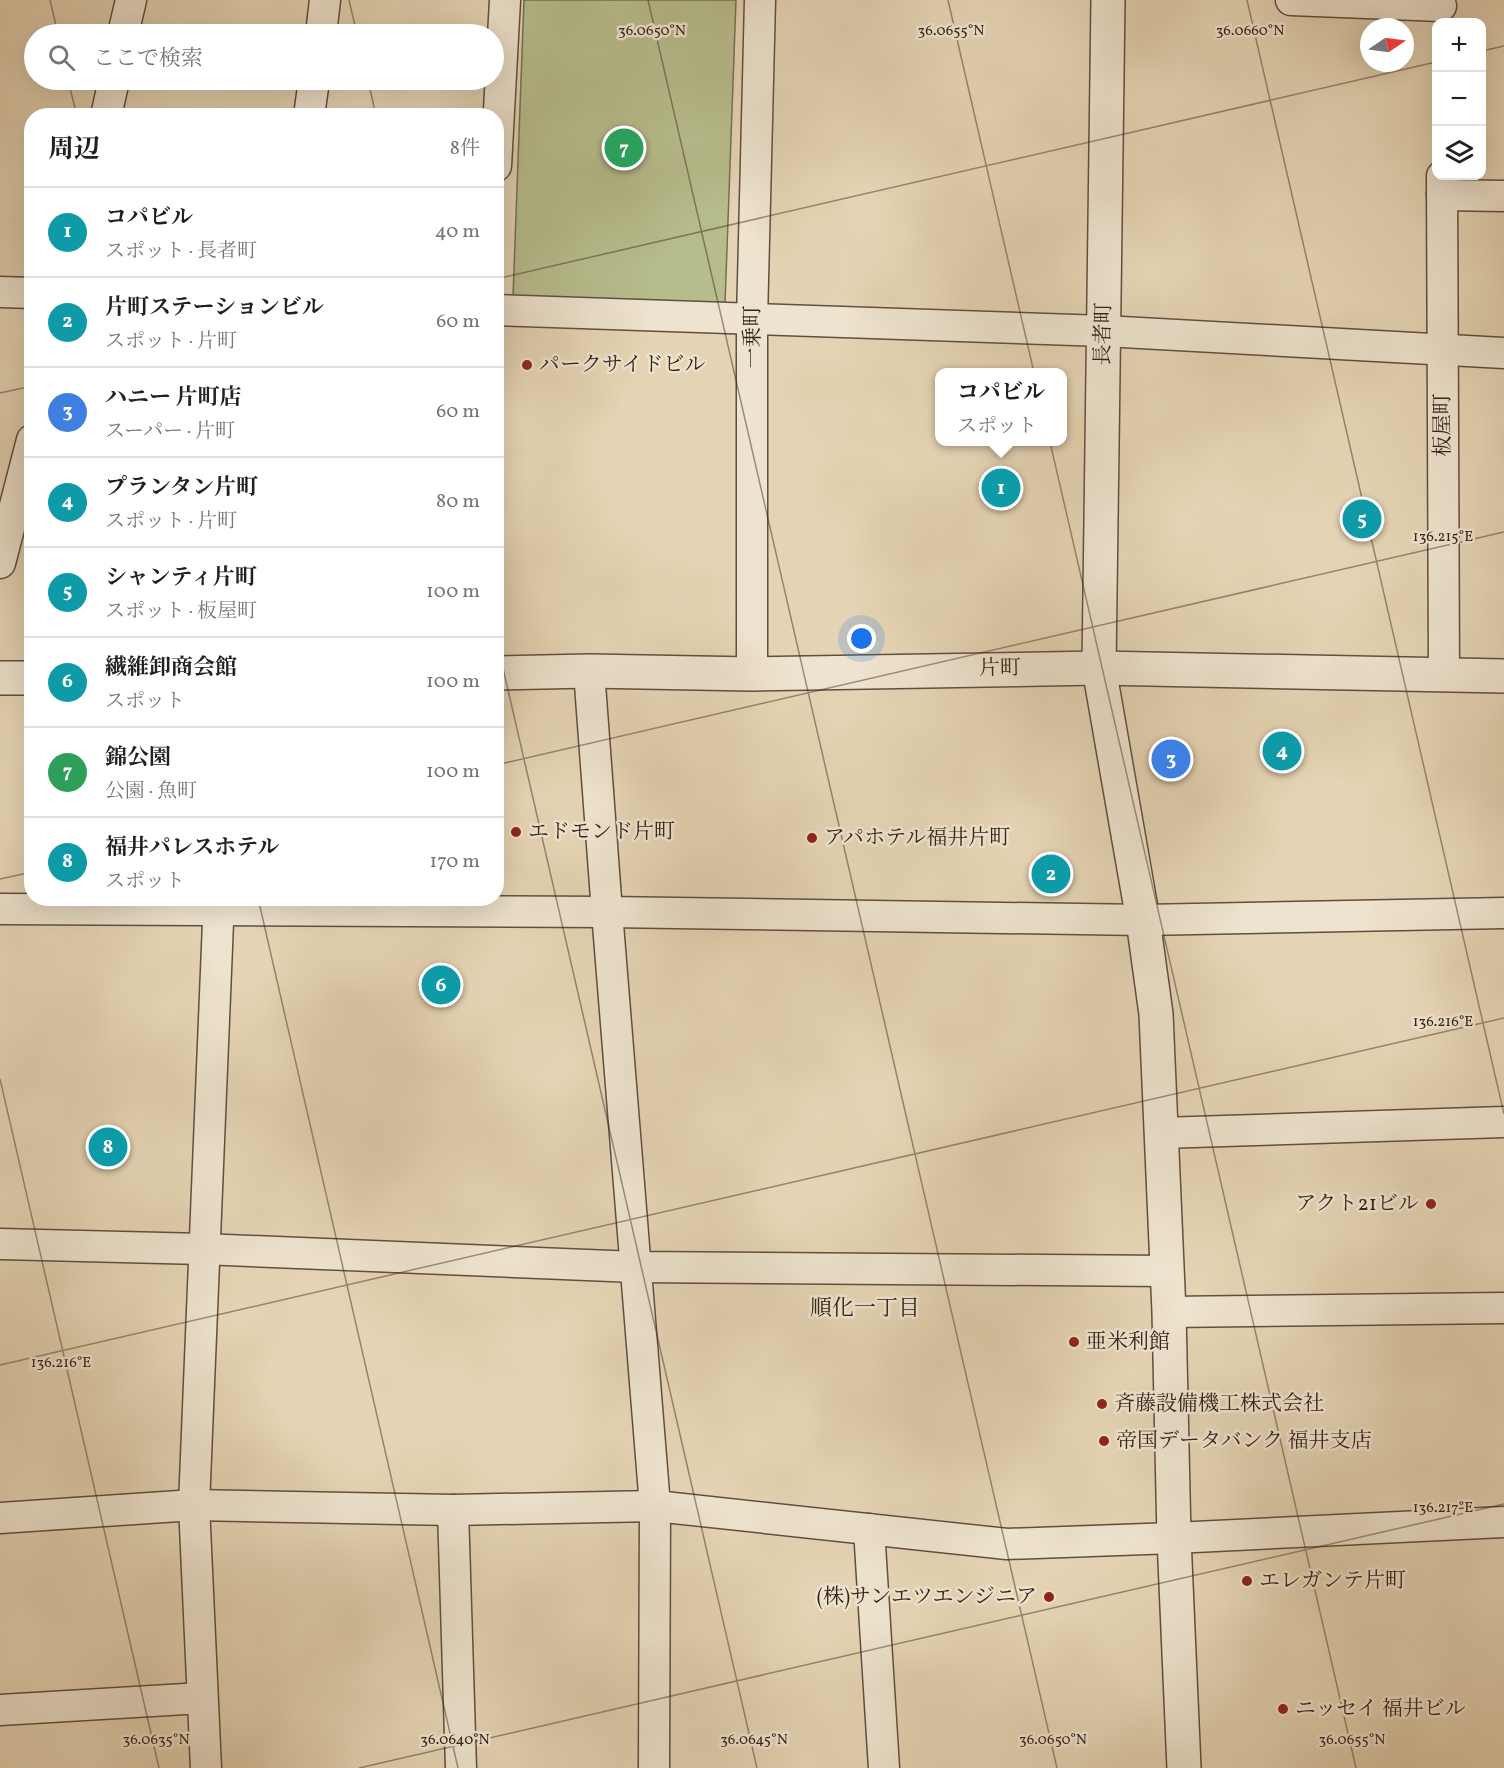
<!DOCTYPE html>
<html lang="ja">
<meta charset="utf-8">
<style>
body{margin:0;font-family:Vollkorn,"Noto Serif JP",serif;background:#f2f2f2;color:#202124}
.controls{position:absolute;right:18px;top:18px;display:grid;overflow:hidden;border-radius:12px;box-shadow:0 6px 24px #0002}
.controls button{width:54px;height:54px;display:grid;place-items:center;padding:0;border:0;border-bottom:2px solid #e0e0e0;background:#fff;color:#202124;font:30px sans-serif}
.compass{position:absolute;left:1360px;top:18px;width:54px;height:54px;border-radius:50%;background:#fff;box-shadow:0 6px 24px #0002;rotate:77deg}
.you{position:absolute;left:862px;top:639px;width:21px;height:21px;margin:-15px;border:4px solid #fff;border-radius:50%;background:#1a73e8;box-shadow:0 0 0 9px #1a73e833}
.badge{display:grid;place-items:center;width:39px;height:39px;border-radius:50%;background:#8f2418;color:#fff;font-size:20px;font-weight:700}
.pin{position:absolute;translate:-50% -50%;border:3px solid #fff;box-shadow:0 2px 6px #0006}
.popup{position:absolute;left:935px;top:368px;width:132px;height:78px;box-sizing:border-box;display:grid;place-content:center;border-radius:12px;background:#fff;filter:drop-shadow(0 2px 4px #0005);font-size:20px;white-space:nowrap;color:#757577}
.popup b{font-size:22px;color:#202124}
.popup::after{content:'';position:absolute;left:50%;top:100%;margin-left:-12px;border:12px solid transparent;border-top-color:#fff}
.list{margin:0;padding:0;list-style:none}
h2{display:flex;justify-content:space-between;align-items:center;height:78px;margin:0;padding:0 24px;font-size:26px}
h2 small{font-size:20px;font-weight:400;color:#757577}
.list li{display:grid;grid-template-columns:39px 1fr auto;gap:18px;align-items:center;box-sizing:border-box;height:90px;padding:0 24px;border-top:2px solid #e0e0e0}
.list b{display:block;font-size:22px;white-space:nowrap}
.list p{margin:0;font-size:20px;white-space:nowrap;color:#757577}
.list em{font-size:20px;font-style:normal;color:#757577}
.icon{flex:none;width:33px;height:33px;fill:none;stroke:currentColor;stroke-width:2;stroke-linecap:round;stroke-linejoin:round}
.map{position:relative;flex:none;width:1504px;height:1768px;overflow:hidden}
.search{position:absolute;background:#fff;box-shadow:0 6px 24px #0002;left:24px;top:24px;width:480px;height:66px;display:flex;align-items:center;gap:15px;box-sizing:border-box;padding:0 21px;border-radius:33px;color:#757577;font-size:22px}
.panel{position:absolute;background:#fff;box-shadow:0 6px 24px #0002;left:24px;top:108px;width:480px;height:798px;border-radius:24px}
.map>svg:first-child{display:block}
.green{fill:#b6bc8c;stroke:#766f54;stroke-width:1.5}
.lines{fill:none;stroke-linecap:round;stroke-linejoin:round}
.minor-casing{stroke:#614e41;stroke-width:33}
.tertiary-casing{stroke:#614e41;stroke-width:36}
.minor{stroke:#eee3ce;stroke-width:30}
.tertiary{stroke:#eee3ce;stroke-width:33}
.ticks{fill:none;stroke:#35221b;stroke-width:1.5;stroke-opacity:0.45}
.poi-dot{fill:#8f2418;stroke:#eee3ce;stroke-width:2}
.labels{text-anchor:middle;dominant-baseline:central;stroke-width:5;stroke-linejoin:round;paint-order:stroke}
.street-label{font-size:21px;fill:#35221b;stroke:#eee3ce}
.poi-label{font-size:21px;fill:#35221b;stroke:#eee3ce;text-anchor:start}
.neighbourhood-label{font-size:22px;fill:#35221b;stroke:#eee3ce}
.ticks-label{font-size:15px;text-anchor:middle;fill:#35221b;stroke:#eee3ce;stroke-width:5;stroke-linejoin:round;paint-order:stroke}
</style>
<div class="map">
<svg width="1504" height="1768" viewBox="0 0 1504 1768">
<rect width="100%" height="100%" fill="#e5d4b4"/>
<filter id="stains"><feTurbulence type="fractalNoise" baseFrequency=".00333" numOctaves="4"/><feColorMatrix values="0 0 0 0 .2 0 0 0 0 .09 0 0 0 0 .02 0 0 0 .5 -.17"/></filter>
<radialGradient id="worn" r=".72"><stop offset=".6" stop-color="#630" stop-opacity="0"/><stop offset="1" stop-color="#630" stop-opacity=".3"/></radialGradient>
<path class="green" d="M524,0H736L725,304L513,296Z"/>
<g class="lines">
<g class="minor-casing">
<g id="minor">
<path d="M1291,0L1441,6"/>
<path d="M123,34L131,0"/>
<path d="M321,34L325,0"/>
<path d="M106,116L114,80"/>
<path d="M309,116L314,80"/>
<path d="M496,166L505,0"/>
<path d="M1442,176L1444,675"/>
<path d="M1442,195L1504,196"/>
<path d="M0,292L32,293"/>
<path d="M496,310L1104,331L1504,353"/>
<path d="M0,563L32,440"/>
<path d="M589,671L607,912L655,1506L654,1768"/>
<path d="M752,674V320L760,0"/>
<path d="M0,909L607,912L1143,920L1504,913"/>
<path d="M1161,1133L1504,1122"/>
<path d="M0,1244L203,1249L636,1267L1166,1271"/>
<path d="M1169,1312L1504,1308"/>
<path d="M453,1510L461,1768"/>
<path d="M0,1518L194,1505L453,1510L655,1506L1007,1544L1174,1538L1504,1522"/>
<path d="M869,1529L884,1768"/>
<path d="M0,1710L202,1698"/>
<path d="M206,1768L194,1505L219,898"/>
</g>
</g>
<g class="tertiary-casing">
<g id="tertiary">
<path d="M1108,0L1099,668L1143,920L1156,1014L1169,1312L1174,1538L1184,1768"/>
<path d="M496,673L589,671L752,674L1099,668L1504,676"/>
<path d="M0,678H32"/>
</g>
</g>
<use href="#minor" class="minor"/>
<use href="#tertiary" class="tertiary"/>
</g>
<path class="ticks" d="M50,0L58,34M349,0L357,34M648,0L1057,1768M948,0L1356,1768M1247,0L1504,1114M1482,51L1504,46M68,80L77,116M368,80L376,116M496,279L1436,62M0,393L32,386M496,638L757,1768M496,765L1504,532M0,879L32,872M258,898L458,1768M0,1079L159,1768M0,1365L1504,1018M359,1768L1504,1504"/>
<g class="poi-dot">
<circle cx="527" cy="365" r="6"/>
<circle cx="516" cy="832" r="6"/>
<circle cx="812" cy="838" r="6"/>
<circle cx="1431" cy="1204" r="6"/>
<circle cx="1074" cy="1342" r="6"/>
<circle cx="1102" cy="1404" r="6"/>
<circle cx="1104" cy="1441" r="6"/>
<circle cx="1247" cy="1581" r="6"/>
<circle cx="1049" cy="1597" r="6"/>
<circle cx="1283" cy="1709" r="6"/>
</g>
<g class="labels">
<g class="street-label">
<text transform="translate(1104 334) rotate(-89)">長者町</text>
<text transform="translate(753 337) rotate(-90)">一乗町</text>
<text transform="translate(1443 425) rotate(-90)">板屋町</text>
<text transform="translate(1000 669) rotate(-1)">片町</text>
</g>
<g class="poi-label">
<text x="539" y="365">パークサイドビル</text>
<text x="528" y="832">エドモンド片町</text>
<text x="824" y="838">アパホテル福井片町</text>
<text x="1419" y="1204" text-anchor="end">アクト21ビル</text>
<text x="1086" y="1342">亜米利館</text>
<text x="1114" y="1404">斉藤設備機工株式会社</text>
<text x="1116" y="1441">帝国データバンク 福井支店</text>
<text x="1259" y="1581">エレガンテ片町</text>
<text x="1037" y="1597" text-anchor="end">(株)サンエツエンジニア</text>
<text x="1295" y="1709">ニッセイ 福井ビル</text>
</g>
<g class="neighbourhood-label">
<text x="865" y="1309">順化一丁目</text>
</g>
</g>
<g class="ticks-label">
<text x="652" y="35">36.0650°N</text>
<text x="951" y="35">36.0655°N</text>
<text x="1250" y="35">36.0660°N</text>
<text x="1443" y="541">136.215°E</text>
<text x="1443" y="1026">136.216°E</text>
<text x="61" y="1367">136.216°E</text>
<text x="1443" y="1512">136.217°E</text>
<text x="156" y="1744">36.0635°N</text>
<text x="455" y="1744">36.0640°N</text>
<text x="754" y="1744">36.0645°N</text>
<text x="1053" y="1744">36.0650°N</text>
<text x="1352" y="1744">36.0655°N</text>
</g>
<rect width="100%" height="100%" filter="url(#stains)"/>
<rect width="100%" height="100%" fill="url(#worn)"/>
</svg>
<div class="controls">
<button>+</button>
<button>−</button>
<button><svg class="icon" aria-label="layers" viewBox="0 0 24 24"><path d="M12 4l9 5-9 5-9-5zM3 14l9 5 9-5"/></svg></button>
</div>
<svg class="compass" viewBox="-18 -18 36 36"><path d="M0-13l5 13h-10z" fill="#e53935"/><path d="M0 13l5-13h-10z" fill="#757577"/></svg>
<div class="you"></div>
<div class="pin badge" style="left:1001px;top:488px;background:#0f9aa8">1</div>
<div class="popup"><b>コパビル</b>スポット</div>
<div class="pin badge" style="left:1051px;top:874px;background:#0f9aa8">2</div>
<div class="pin badge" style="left:1171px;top:759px;background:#3f7fe0">3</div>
<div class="pin badge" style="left:1282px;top:751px;background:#0f9aa8">4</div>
<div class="pin badge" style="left:1362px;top:519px;background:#0f9aa8">5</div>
<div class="pin badge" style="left:441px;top:985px;background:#0f9aa8">6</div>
<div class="pin badge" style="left:624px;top:148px;background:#2e9e5b">7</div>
<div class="pin badge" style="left:108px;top:1147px;background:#0f9aa8">8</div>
<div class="search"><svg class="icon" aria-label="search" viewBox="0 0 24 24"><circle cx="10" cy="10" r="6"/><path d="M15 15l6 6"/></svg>ここで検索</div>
<section class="panel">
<h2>周辺<small>8件</small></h2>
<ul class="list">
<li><span class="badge" style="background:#0f9aa8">1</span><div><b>コパビル</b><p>スポット · 長者町</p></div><em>40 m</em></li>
<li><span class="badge" style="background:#0f9aa8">2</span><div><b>片町ステーションビル</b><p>スポット · 片町</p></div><em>60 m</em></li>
<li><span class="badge" style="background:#3f7fe0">3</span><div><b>ハニー 片町店</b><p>スーパー · 片町</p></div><em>60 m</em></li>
<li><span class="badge" style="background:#0f9aa8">4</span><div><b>プランタン片町</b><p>スポット · 片町</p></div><em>80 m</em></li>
<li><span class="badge" style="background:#0f9aa8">5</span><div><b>シャンティ片町</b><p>スポット · 板屋町</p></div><em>100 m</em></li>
<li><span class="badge" style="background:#0f9aa8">6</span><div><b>繊維卸商会館</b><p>スポット</p></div><em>100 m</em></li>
<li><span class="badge" style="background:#2e9e5b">7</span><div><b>錦公園</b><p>公園 · 魚町</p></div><em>100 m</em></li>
<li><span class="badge" style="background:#0f9aa8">8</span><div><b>福井パレスホテル</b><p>スポット</p></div><em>170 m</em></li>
</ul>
</section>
</div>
